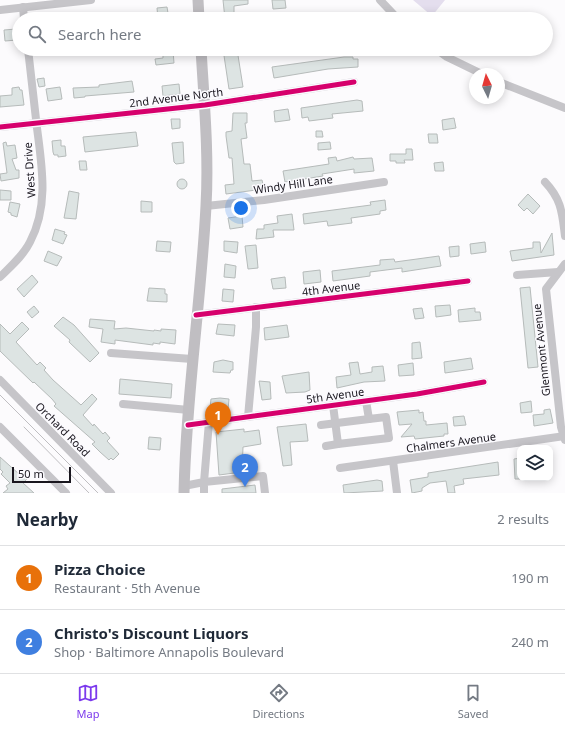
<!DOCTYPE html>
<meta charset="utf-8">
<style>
body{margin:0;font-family:"Noto Sans",sans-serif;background:#f2f2f3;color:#1f2937}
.controls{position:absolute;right:12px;bottom:12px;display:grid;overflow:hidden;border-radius:8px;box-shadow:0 2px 10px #0003}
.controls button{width:36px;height:36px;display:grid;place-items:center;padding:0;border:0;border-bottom:1px solid #e0e1e3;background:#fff;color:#1f2937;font:20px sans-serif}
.compass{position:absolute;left:469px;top:68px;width:36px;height:36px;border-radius:50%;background:#fff;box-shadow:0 2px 10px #0003;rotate:355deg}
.scale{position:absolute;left:12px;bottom:10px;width:59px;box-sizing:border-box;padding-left:4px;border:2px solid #19161e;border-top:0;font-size:11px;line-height:14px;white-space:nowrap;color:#19161e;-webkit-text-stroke:3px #fbfafe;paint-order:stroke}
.you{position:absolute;left:241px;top:208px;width:14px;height:14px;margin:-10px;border:3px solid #fff;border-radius:50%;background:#1a73e8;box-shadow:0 0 0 6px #1a73e833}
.badge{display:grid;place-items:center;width:26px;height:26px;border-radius:50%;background:#7c3aed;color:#fff;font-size:13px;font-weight:700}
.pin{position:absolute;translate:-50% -33px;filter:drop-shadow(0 1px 2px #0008)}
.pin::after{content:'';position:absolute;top:21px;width:14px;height:12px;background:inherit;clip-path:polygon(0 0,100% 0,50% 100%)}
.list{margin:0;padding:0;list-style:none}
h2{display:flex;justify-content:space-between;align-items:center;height:52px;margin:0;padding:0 16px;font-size:17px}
h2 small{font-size:13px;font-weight:400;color:#747a83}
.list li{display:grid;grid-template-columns:26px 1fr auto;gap:12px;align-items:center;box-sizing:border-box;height:64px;padding:0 16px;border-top:1px solid #e0e1e3}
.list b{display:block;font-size:15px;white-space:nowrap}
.list p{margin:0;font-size:13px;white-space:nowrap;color:#747a83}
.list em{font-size:13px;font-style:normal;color:#747a83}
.icon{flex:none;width:22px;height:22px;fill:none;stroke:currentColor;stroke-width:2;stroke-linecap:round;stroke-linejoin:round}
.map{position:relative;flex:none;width:565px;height:493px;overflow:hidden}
.search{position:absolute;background:#fff;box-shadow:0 2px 10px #0003;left:12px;right:12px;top:12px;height:44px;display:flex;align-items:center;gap:10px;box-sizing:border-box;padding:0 14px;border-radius:22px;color:#747a83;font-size:15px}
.sheet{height:180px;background:#fff}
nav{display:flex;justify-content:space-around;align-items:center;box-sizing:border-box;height:56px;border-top:1px solid #e0e1e3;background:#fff;font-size:11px;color:#747a83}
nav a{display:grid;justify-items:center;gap:2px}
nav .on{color:#7c3aed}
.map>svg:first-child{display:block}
.green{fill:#e4deee}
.building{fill:#dde4e3;stroke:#b6bbba}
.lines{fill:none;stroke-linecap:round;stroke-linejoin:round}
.minor{stroke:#c6c5c9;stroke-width:8}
.major{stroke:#c0bec2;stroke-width:11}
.tram{stroke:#c0bfc2;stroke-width:1}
.cycleway-casing{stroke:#fbfafe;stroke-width:8}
.cycleway{stroke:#d6006c;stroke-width:5}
.labels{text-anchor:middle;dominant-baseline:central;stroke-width:3;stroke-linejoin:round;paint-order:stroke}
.street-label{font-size:11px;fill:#19161e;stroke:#fbfafe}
</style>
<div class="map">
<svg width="565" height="493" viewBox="0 0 565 493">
<rect width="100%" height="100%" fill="#fcfbfd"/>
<path class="green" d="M413,0H445L432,16Z"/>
<g class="building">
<path d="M223,0H248V4L234,6V19H225Z"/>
<path d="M272,0H285L286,8L273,9Z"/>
<path d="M167,7L169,19H158L157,8Z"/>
<path d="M16,29L17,40L5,41L4,30Z"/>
<path d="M223,49H237L243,87L229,89Z"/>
<path d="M173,51L174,63L156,65L155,59L163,58V53Z"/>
<path d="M344,57H353V59H358V67L328,69L274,78L272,67Z"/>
<path d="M44,78L45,86L39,87L37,79Z"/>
<path d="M132,81L134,92L85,96V97L74,98L73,88L99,87V85Z"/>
<path d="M179,84L180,94L163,96L162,86Z"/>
<path d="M19,87L20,90H22L24,105L0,107V96L12,95V88Z"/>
<path d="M60,87L62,99L48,101L46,89Z"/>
<path d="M357,100L362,101L363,111L332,114L333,118L309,121L308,117L302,118L301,108Z"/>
<path d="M288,109L290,120L275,122L274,111Z"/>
<path d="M233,113H247V123H245L247,138L241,139L244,164H250L252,181L262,180L264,189L226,194L225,185L234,184L232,158H229L226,136V132L232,131Z"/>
<path d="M454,118L456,128L443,130L442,120Z"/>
<path d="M171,119H180V128L172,129Z"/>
<path d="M316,131H322L323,137H316Z"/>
<path d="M136,132L138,146L85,152L83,137Z"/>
<path d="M428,134H437L438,143H429Z"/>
<path d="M61,140V146H65L66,156L58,157V155H54L53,152L52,141Z"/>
<path d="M6,142L7,146L15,145L17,158L12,159L16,170H19V178L1,181L0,174L7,173L3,143Z"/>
<path d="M183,142L184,163L176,164L174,162L172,143Z"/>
<path d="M330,142L331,149L318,150V143Z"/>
<path d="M406,149H412L413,160H404L405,163H396V161H390V154H406Z"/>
<path d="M336,157L337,161L353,157L354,159L372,158L374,171L354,173V169L322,174L323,176L285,182L283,171L329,164L328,158Z"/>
<path d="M79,161H86L87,170H80Z"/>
<path d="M443,162L444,171H435L434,163Z"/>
<circle cx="182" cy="184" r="5"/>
<path d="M0,190L11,191V200H0Z"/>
<path d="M69,191L79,193L76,219L64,218Z"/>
<path d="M528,194L540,206L533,214L527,208L524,211L518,205Z"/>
<path d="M385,200L386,210L380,211V214L351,218L352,223L328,226L327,221L304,224L303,214L371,205L370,202Z"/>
<path d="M141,201L152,202V212H141Z"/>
<path d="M10,202L20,204L17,217L11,215V213L8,212Z"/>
<path d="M292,214L294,230H273L274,237L256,239L257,229H264V225L278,223L277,216Z"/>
<path d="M242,216L243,227L230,229L228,218Z"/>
<path d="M55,229L65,232L64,234L67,235L63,244L52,240Z"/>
<path d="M552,233L554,255L512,261L510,251L533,248V242H540L541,253Z"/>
<path d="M157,241L171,242L170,252L156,251Z"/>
<path d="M224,241L238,242L237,253L224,251Z"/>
<path d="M485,242L486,252L471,254L470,244Z"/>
<path d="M256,245L258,268L248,269L245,246Z"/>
<path d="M459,246V256L450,257L449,247Z"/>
<path d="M48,251L62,257L57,266L44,261Z"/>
<path d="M439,256L441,266L402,272V268L370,272V276L333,281L332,271L380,265V260L394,259L395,262Z"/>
<path d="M225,264L236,266L235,278L224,277Z"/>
<path d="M320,270L321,282L304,284L303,272Z"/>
<path d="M32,275L38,282L24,297L17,289Z"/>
<path d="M285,277L286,288L273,289L271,279Z"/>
<path d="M530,287L538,367L528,368L520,288Z"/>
<path d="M149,288L165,289V294H167V302L147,301Z"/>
<path d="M223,289L234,290L233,302L222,301Z"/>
<path d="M450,305L451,315L436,317L435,306Z"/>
<path d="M34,306L39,312L32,318L27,312Z"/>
<path d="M422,308L424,318L415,319L413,309Z"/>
<path d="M475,308V312H480L481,320L459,322L458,310Z"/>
<path d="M63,317L74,325L99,353L90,362L69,342L70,340L54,326Z"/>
<path d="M90,319L115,321L114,329L126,328L154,331V330L161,331V329L176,330L175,344L160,342V344L153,343V345L115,340V344L101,342L103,329L89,327Z"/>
<path d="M22,322L29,329L16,342L37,365L40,362L46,368L44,370L53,380L81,405L92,394L97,399L83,415L93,426L94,424L103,434L105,432L110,438L107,441L119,454L113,460L111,458L109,460L100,452L92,444L95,442L54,406L56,404L52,399L34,382L33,383L0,351V324L10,334Z"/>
<path d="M218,324L235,325L234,336L216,334Z"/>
<path d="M287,325L289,337L265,340L264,328Z"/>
<path d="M420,342L422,358L412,359V343Z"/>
<path d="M471,358L473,369L445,373L444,362Z"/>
<path d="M223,360L233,362V370H231L230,373L213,372L214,362Z"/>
<path d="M358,362L360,374L372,372V367L383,366L385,381L364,382L337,388L336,377L351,375L349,363Z"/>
<path d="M413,363L414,375L399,376L398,365Z"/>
<path d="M309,372L310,390L305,392L286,393L282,376Z"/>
<path d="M120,379L172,384L171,398L119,394Z"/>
<path d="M259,381L270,382L271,399L262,400Z"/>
<path d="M220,398L229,399L228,410L210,408L211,399Z"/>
<path d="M531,401L532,412L521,413L520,403Z"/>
<path d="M550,409L553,423L534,426L533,415L544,414V410Z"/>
<path d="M419,410V413L423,412L424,421H426V425L447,423L448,434H444V436L415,439L414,436L401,437L412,424L399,425L397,412Z"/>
<path d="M464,416L466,425L454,426L453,417Z"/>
<path d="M306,424L308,441L290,442L292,465L283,466L277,427Z"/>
<path d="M244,429V432L259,430L261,444L243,447L242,472L219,475L216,432Z"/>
<path d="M149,437L161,438L160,450L148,449Z"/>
<path d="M0,457L19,474L22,471L25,475L28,478L23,483L34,493H3L8,489L6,486L10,483L1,474L3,472L0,469Z"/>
<path d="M520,458V479H515L514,459Z"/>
<path d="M498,462L499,475L463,479L464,484L454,486L455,493H448L446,481L430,483L422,488V491L412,493L410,480L428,477V473Z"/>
<path d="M377,480L382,481L383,491L344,493L343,485Z"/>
<path d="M255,485L256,493H222V489Z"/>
</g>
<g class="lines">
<g class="minor">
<path d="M380,0L398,19"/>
<path d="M23,7L24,19"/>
<path d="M0,10L91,0"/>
<path d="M436,49L447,57L482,74"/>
<path d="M499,82L565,108"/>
<path d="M0,127L205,105L354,82"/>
<path d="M545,182C562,200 562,213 565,236"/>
<path d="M206,206L264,200L384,182"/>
<path d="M565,264L546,289L561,427L565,440"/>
<path d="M517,275L558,272"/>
<path d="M0,277C11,266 23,256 30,242C49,206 42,167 37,128C34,102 31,75 28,49"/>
<path d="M196,315L468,281"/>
<path d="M111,353L192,359"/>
<path d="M0,380L111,493"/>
<path d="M123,404L189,410"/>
<path d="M333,405L338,444L389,438L386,417L369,419L366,401"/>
<path d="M248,417L256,327V307"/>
<path d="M188,425L417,394L484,382"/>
<path d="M321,425L369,419"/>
<path d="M0,427L66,493"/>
<path d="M326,446L338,444"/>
<path d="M393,461L397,493"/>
<path d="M340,468L565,436"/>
<path d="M184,486L204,482L209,422"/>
<path d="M204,493V482L263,476L265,493"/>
</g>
<g class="major">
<path d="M198,0L199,19"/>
<path d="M184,493C186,397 201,302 206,206C209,154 204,101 201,49"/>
</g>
<g class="tram">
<path d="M0,395L98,493"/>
<path d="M24,427L89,493"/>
</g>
<g class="cycleway-casing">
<g id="cycleway">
<path d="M0,127L205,105L354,82"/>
<path d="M196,315L468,281"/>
<path d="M188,425L417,394L484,382"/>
</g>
</g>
<use href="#cycleway" class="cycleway"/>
</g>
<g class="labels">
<g class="street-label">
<text transform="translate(176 97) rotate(-7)">2nd Avenue North</text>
<text transform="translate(29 170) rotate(-94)">West Drive</text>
<text transform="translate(293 184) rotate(-8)">Windy Hill Lane</text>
<text transform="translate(331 288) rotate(-7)">4th Avenue</text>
<text transform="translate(541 350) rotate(-96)">Glenmont Avenue</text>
<text transform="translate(335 395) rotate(-8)">5th Avenue</text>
<text transform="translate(63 429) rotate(45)">Orchard Road</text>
<text transform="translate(451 442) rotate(-8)">Chalmers Avenue</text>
</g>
</g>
</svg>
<div class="controls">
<button><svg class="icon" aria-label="layers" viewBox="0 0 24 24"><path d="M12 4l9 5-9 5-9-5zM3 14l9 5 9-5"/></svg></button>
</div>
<svg class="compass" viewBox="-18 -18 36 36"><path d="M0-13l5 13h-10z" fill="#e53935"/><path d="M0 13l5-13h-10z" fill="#747a83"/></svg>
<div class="scale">50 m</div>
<div class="you"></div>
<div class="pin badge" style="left:218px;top:435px;background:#e8710a">1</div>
<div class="pin badge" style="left:245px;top:487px;background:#3f7fe0">2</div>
<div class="search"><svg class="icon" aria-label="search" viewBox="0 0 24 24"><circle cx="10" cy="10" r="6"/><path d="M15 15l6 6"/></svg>Search here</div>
</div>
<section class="sheet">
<h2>Nearby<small>2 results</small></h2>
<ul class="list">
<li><span class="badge" style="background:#e8710a">1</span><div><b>Pizza Choice</b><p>Restaurant · 5th Avenue</p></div><em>190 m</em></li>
<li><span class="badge" style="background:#3f7fe0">2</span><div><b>Christo's Discount Liquors</b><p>Shop · Baltimore Annapolis Boulevard</p></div><em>240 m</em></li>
</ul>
</section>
<nav>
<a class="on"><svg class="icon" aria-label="map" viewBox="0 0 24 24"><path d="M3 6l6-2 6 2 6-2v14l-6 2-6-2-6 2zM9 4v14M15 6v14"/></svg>Map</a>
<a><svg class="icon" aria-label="directions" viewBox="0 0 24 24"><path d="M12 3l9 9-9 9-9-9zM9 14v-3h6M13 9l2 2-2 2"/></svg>Directions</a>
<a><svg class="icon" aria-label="saved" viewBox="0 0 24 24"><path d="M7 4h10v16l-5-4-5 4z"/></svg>Saved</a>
</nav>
